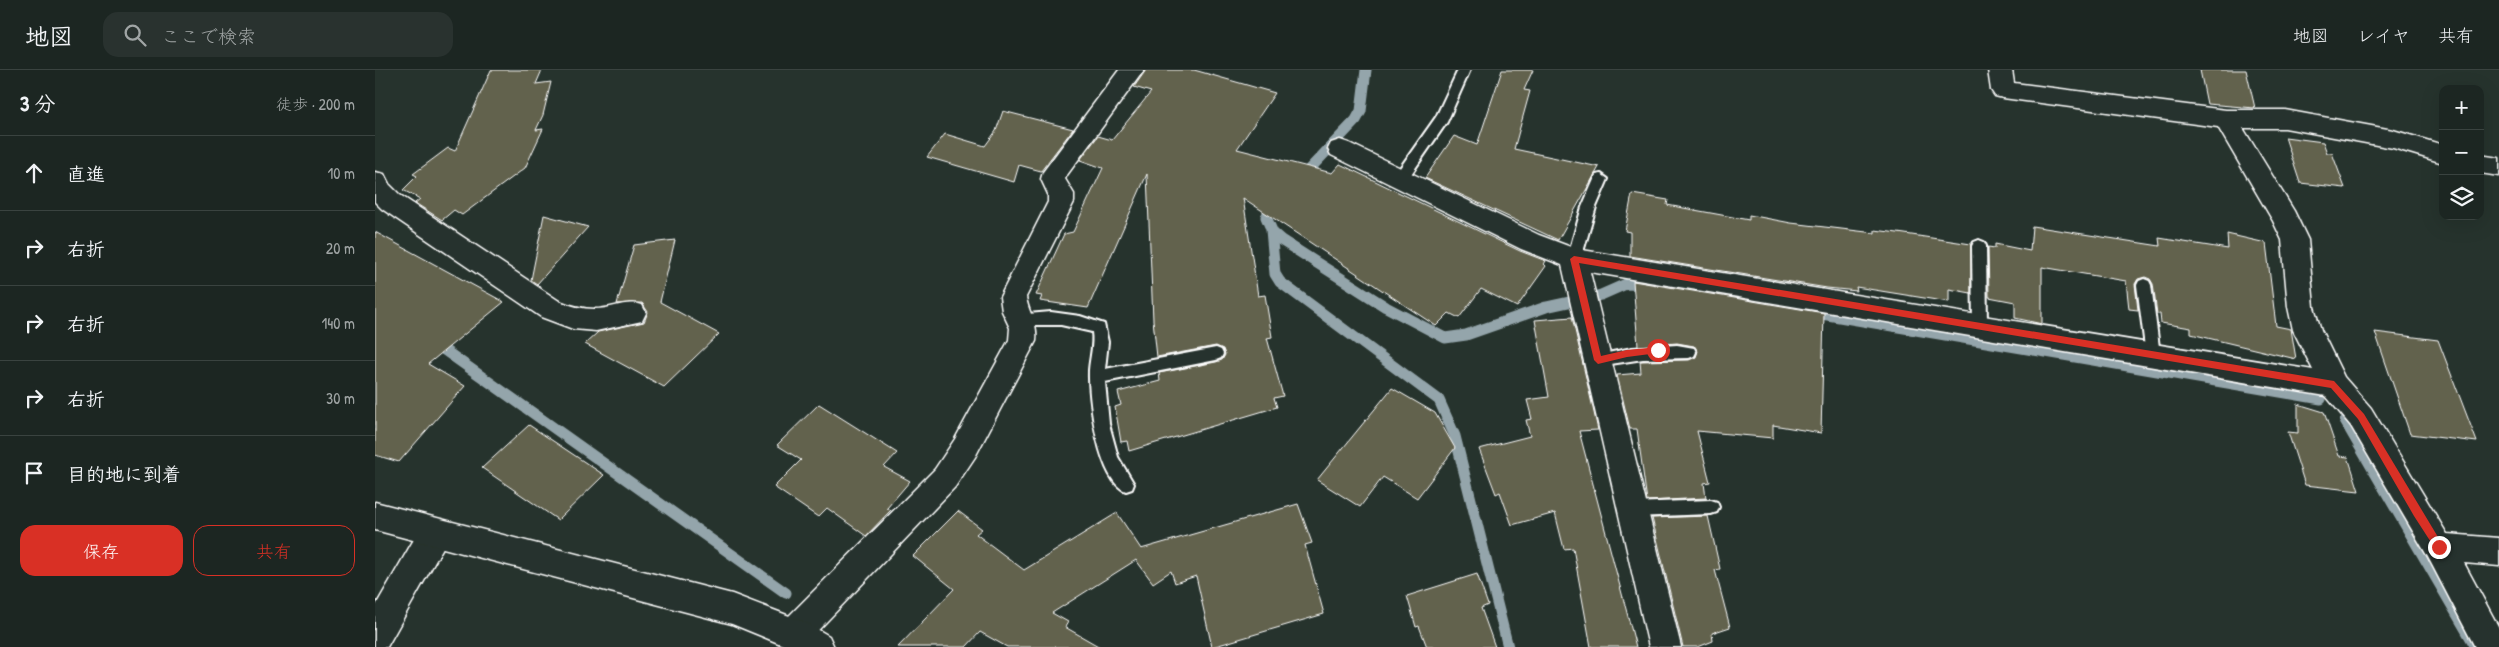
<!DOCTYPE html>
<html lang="ja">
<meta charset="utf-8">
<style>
body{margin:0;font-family:"Patrick Hand","Klee One",sans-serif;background:#29322f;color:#f1f3f6}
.controls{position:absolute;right:15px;top:15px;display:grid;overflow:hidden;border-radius:10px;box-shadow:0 5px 20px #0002}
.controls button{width:45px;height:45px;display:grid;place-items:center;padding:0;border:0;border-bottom:1px solid #3a4340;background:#1c2622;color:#f1f3f6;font:25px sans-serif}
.stop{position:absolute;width:15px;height:15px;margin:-11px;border:4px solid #d93025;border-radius:50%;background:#fff}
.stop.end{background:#d93025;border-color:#fff;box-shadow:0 1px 5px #0008}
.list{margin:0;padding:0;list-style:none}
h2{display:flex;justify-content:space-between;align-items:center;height:65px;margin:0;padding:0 20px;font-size:21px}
h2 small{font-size:16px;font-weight:400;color:#a0a5a5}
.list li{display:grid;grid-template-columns:32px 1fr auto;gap:15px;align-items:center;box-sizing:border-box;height:75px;padding:0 20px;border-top:1px solid #3a4340}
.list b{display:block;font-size:19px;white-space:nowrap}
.list em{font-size:16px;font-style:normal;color:#a0a5a5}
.actions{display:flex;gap:10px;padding:15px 20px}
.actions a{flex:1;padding:11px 0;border:1px solid #d93025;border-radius:15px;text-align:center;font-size:18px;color:#d93025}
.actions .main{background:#d93025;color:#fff}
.icon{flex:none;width:28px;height:28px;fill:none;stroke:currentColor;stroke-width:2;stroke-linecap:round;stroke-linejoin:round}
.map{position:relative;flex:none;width:2124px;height:577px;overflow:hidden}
header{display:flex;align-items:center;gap:30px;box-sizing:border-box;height:70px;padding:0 25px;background:#1c2622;border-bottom:1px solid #3a4340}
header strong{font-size:24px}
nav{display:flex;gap:28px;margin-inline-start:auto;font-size:18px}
.search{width:350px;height:45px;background:#29322f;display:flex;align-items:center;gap:12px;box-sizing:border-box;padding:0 18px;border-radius:15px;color:#a0a5a5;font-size:19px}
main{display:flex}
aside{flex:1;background:#1c2622}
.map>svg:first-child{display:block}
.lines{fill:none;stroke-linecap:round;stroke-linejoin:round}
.stream{stroke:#94a5ab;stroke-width:11}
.building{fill:#62624d;stroke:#fff}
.service-casing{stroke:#fff;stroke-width:4}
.minor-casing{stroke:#fff;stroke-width:3}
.tertiary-casing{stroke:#fff;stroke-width:3}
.service{fill:#26332d;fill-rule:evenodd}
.minor{fill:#26332d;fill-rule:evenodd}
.tertiary{fill:#26332d;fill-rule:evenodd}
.route{fill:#d93025}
</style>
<header>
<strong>地図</strong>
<div class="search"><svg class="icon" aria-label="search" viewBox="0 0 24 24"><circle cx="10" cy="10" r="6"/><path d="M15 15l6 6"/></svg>ここで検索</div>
<nav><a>地図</a><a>レイヤ</a><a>共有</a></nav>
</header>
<main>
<aside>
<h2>3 分<small>徒歩 · 200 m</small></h2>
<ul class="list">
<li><svg class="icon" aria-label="ahead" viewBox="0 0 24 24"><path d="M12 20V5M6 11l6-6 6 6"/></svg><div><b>直進</b></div><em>10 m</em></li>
<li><svg class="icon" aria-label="right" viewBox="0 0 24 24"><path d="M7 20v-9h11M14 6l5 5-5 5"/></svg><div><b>右折</b></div><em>20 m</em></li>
<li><svg class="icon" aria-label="right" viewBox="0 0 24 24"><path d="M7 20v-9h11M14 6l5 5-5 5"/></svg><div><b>右折</b></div><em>140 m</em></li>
<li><svg class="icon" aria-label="right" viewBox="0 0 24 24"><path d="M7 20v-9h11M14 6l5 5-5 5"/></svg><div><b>右折</b></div><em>30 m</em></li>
<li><svg class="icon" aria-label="arrive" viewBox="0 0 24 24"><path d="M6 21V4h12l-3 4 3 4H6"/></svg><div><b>目的地に到着</b></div></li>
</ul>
<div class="actions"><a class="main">保存</a><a>共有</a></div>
</aside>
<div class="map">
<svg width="2124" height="577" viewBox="0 0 2124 577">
<rect width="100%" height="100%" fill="#26332d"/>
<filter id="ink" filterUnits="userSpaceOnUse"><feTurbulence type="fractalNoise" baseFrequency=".02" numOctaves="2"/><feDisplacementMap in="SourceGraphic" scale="10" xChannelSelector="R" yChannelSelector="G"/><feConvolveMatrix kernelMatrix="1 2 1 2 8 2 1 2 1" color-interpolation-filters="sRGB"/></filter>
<g filter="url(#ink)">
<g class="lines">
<g class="stream">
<path d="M926,108L981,50L986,41L991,0"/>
<path d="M900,133L891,147L898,163L906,170L1011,237L1070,268L1091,265L1171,237L1226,225L1251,214L1271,215"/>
<path d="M896,160L900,204L905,212L1064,330L1080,366L1133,577"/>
<path d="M1435,242L1946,329"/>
<path d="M58,272L411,523"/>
<path d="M1970,351L2101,577"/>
</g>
</g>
<g class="building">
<path d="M116,0H167L161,14L176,12L168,45L161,60L168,59L150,98L87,145L79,140L67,150L40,133L45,129L28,120L42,106L38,104L73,78L80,81Z"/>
<path d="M771,0H819L900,23L862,79L957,103L965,94L1145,181L1171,191L1169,194L1171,196L1142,237L1106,219L1084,248L1074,243L1061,256L868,128L883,226L890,225L897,267L892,268L908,326L899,328L902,337L754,381L752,371L746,372L740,337L746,335L743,322L785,311L784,303L841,292L847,290L850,285L848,279L841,276L782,287L778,250L772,104L713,238L665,231L667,226L661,225L689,164L698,162L728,98L705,90L723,66L737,70L776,22L759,17Z"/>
<path d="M1127,0H1158L1149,20L1155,21L1139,79L1224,97L1183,170L1050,108L1079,66L1102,75Z"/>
<path d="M1825,0H1871L1880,38L1832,34Z"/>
<path d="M628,41L698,59L666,101L644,95L639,112L552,87L570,64L610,76L621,61Z"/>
<path d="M1910,67L1948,72L1952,83H1957L1970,118L1925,113Z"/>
<path d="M1257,124L1293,130L1292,135L1374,150V145L1416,153L1500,163V160L1530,164L1596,174V223L1574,219V232L1481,217L1482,221L1452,218L1255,186V162L1250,161Z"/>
<path d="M169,145L213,157L162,214L156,210Z"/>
<path d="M1657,156L1785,176L1784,168L1853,179L1852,164L1891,173L1901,256L1916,259L1921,289L1816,264V258L1786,253L1785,244H1782L1778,214L1775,209L1770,207L1763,209L1760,214L1763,240L1754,239L1751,211L1667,197V254L1640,248V232L1614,227L1613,177L1620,178V174L1655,181Z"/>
<path d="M0,162L129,232L53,294L90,316L24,392L0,385Z"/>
<path d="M300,170L285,232L344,264L289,317L210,274L223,262L269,252L273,242L267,233L242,234L259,175Z"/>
<path d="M1258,211L1449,243L1446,363L1398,355V368L1322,361L1335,412L1329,413L1331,428L1272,431L1262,359H1255L1242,305L1266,303L1265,291L1314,290L1321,287L1323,281L1319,276L1302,273L1263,276Z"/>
<path d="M1197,247L1223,360L1204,361L1261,577H1216L1198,478L1189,479L1180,443L1137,455L1125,422L1121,424L1104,379L1155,366L1151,350L1157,349L1152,330L1174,327L1160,250Z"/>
<path d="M2000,262L2063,270L2102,372L2035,364Z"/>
<path d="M1017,318L1060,343L1080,378L1042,428L1008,407L985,437L942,410Z"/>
<path d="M444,334L522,383L509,397L535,411L512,438L516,440L491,466L452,438L443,447L399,417L426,390L402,375Z"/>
<path d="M1923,334L1949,342L1964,386L1973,387L1984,421L1930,415L1913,362L1923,363Z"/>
<path d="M154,355L229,405L183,450L107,398Z"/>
<path d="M923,434L937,473L930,475L949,544L837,577L821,506L800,513L796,501L778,513L761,490L677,543L693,552L690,557L725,577H632L605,562L591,577H523L579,519L538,486L583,441L607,459L601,464L649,500L742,443L766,479Z"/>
<path d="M1333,446L1345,499L1340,500L1355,557L1337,563L1338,571L1323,577H1308L1277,448Z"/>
<path d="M1102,504L1113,535L1106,538L1120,577H1052L1044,556L1041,557L1032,526Z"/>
</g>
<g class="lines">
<g class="service-casing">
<g id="service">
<path d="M1083,0H1095L1072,52L1030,113H1020L1018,109L1020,105L1061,47Z"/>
<path d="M1226,104L1233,109L1221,137L1206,189L1204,193H1194L1192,189L1207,137L1221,105Z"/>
<path d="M1604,170L1609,172L1611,176L1612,256L1610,260L1605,262L1600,260L1598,256L1597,176L1599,172Z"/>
<path d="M1769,209L1774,211L1776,215L1785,285L1783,289L1778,291L1773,289L1771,285L1762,215L1764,211Z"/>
<path d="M676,242L705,246L729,254L733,272L730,299L841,278L846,280L848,284L846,288L841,290L730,312L734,354L743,387L759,414L757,419L751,421C723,411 713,326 714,300C715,287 719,275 717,262L686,255H646L641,253L639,249L641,245Z"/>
<path d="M1302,275L1319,278L1321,282L1319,286L1314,288L1268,289L1223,296L1218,294L1215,290L1218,286L1257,278Z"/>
<path d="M1336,430L1342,432L1344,437L1342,442L1336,444L1258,447L1252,445L1250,440L1252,435L1258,433Z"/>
</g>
</g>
<g class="minor-casing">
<g id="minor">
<path d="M744,0H769L692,105L690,109L699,124V132L651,227C654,246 663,251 661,271L600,387L580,417L430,574L422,577L408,574L403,563L408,552L560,399L580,369L634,270L635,258L627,241L625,227L673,132V124L666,109L668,102Z"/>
<path d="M1613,0H1637L1639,13L1851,40H1910L2018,60L2068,75V93L2018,78L1910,58H1868L1919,141L1933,170L1939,237L1946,260L1969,307L1996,338L2072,464L2124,468V496L2089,493L2124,558V577H2100L2053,487L1976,356L1951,326L1215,202L1306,577H1274L1187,195L1146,179L956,85L953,79L956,73L965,70L974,73L1164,165L1201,179L1938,300L1918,260L1913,237L1907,170L1898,151L1843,57L1628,28L1620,26L1616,20Z"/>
<path d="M2105,85L2124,88V106L2105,103Z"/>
<path d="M0,102L9,104L14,114L25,125L184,231C196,236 207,239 220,239C237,239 251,230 267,235L271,243L267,251L221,261L198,259L166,247L7,139L0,132Z"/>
<path d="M60,448L71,452L75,462L71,472L12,577H0V537L49,452Z"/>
</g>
</g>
<g class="tertiary-casing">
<path id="tertiary" d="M0,432L357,524L430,552L454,566L459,577H413L357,554L0,460Z"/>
</g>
<use href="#service" class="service"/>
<use href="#minor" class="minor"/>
<use href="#tertiary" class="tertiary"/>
</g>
</g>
<path class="route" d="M1199,186L1959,311L1989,344L2069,477L2064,481L2061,480L2039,446L1983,349L1956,318L1204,193L1226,286L1252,280L1283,277L1287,280L1283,283L1252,287L1223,294L1219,290L1195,189Z"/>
</svg>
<div class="controls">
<button>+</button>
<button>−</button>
<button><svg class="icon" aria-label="layers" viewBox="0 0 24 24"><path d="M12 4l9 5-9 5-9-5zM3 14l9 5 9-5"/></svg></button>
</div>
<div class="stop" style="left:1283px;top:280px"></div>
<div class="stop end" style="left:2064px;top:477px"></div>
</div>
</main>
